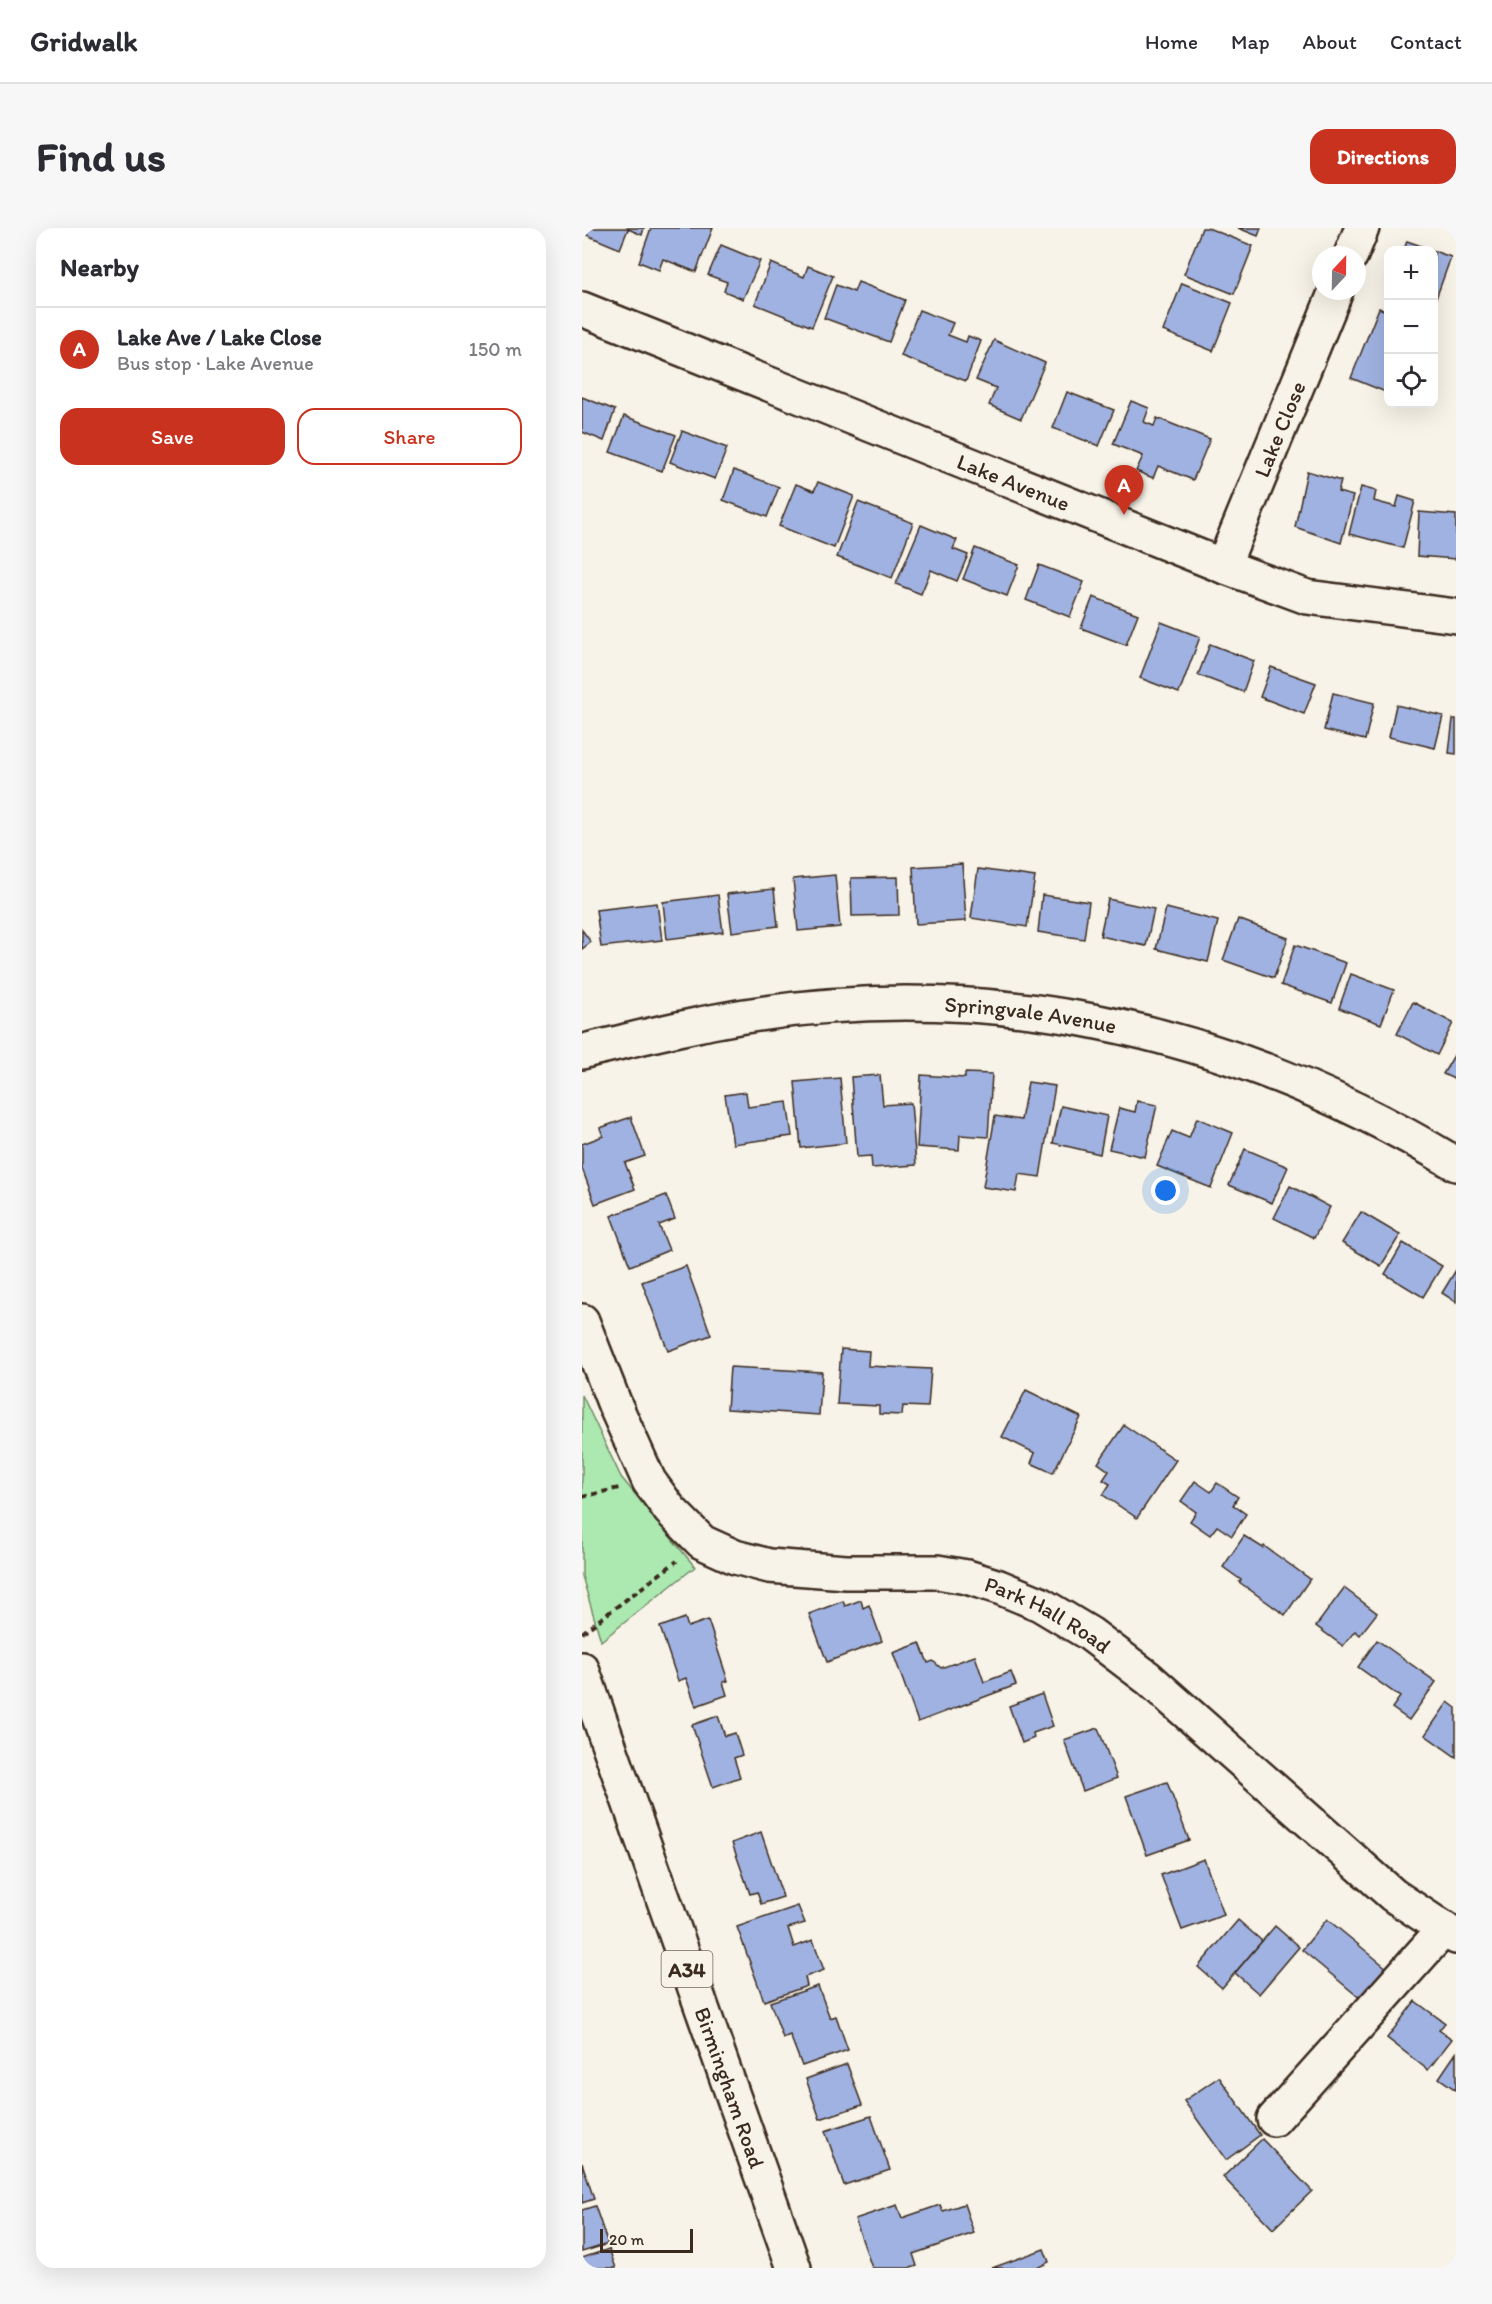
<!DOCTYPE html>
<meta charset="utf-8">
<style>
body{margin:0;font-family:Itim,sans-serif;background:#f7f7f7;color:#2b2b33}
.controls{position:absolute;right:18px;top:18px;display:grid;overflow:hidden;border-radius:12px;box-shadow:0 6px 24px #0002}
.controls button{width:54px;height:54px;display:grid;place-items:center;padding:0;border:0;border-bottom:2px solid #e1e1e2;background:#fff;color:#2b2b33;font:30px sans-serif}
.compass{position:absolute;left:730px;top:18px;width:54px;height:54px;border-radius:50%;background:#fff;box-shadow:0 6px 24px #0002;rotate:22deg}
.scale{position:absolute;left:18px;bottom:15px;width:93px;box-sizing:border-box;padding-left:6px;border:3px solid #3b2a1e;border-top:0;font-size:16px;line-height:21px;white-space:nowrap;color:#3b2a1e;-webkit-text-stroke:4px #f7f3e8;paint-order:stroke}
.you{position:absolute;left:584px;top:963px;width:21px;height:21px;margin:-15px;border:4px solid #fff;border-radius:50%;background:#1a73e8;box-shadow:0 0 0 9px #1a73e833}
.badge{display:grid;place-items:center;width:39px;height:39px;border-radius:50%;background:#c8321e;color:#fff;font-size:20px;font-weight:700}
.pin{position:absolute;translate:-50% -50px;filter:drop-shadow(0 2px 3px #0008)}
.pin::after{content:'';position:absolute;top:32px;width:21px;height:18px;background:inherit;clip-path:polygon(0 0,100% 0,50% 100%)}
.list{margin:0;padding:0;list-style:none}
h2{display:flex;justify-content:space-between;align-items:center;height:78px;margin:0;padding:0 24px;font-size:26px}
h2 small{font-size:20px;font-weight:400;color:#7c7c81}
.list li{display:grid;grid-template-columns:39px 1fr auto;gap:18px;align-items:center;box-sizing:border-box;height:84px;padding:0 24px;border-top:2px solid #e1e1e2}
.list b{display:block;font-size:22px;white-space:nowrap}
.list p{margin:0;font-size:20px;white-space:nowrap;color:#7c7c81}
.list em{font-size:20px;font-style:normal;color:#7c7c81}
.actions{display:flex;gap:12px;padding:18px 24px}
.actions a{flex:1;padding:14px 0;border:2px solid #c8321e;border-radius:18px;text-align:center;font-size:21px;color:#c8321e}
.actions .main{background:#c8321e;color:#fff}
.icon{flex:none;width:33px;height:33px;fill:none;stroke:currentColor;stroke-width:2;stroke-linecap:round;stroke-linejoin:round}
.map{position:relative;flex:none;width:874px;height:2040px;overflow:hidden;border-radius:18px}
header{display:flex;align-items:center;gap:36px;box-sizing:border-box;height:84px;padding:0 30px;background:#fff;border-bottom:2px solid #e1e1e2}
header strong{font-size:28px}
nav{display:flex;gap:33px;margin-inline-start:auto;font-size:21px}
.intro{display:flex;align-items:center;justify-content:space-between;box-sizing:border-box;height:144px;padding:0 36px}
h1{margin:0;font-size:42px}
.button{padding:15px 27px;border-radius:18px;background:#c8321e;color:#fff;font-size:21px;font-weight:700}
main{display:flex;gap:36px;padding:0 36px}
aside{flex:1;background:#fff;border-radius:18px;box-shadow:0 6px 24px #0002}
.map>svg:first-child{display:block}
.green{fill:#abe9b0;stroke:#738a67;stroke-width:1.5}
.building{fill:#a0b2e1;stroke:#3b2a1e;stroke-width:1.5}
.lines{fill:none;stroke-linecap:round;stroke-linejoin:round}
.minor-casing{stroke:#3b2a1e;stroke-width:38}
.highway-casing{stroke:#3b2a1e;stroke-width:38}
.path{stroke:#3b2a1e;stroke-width:4;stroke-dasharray:6 4.5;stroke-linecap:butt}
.minor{stroke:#f7f3e8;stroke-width:33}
.highway{stroke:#f7f3e8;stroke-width:33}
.labels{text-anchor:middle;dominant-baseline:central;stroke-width:4.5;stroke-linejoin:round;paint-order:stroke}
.shield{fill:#f7f3e8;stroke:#73665b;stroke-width:1.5}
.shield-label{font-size:21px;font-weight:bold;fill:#3b2a1e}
.street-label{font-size:22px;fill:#3b2a1e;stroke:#f7f3e8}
</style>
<header>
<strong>Gridwalk</strong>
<nav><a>Home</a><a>Map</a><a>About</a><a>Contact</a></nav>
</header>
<div class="intro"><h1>Find us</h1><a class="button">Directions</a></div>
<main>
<aside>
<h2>Nearby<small></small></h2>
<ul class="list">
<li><span class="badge">A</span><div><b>Lake Ave / Lake Close</b><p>Bus stop · Lake Avenue</p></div><em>150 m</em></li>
</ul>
<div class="actions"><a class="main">Save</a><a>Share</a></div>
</aside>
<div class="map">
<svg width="874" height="2040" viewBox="0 0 874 2040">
<rect width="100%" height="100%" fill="#f7f3e8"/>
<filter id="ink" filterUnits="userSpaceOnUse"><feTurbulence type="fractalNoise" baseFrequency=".0167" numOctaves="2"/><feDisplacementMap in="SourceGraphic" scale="12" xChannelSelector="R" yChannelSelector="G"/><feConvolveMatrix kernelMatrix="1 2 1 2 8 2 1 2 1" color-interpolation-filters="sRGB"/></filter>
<g filter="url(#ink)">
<path class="green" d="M0,1167L39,1249L113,1339L19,1413L0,1348Z"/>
<g class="building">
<path d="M1,0H62L60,7L46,1L38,21L0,5Z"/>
<path d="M69,0H131L114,44L81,31L77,42L57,34Z"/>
<path d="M620,0H626L671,18L652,66L602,46Z"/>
<path d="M656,0H679L676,8Z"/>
<path d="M825,13L851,22H822Z"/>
<path d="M139,17L178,33L161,71L142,63L145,54L126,47Z"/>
<path d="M852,23L869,29L852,76Z"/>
<path d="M189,35L222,49L226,38L251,48L230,99L173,76Z"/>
<path d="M276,54L323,72L307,114L242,90L254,57L272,64Z"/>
<path d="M600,55L650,75L631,123L581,103Z"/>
<path d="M797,80L806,84V165L769,150Z"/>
<path d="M337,82L371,95L366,107L384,114L386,108L399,113L384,153L319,128Z"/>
<path d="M412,112L463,135L439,191L407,177L414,160L394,152Z"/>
<path d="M485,164L532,182L517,218L471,200Z"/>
<path d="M0,169L33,182L22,213L0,204Z"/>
<path d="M549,173L567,180L562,194L572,198L575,190L628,211L611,252L576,238L571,250L554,243L561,228L531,216Z"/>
<path d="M42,188L94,207L80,243L28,224Z"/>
<path d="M100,203L145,220L133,251L88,234Z"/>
<path d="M152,242L197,259L185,289L141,272Z"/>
<path d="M725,243L759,253L756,264L771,268L759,315L713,299Z"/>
<path d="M236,254L272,268L252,320L197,298L214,256L232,263Z"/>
<path d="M779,259L794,263L792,273L814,279L817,268L833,273L821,320L767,306Z"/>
<path d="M276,274L331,295L310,350L255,329Z"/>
<path d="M837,284L874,287V331L835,328Z"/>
<path d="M339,297L375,312L371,321L386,327L375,353L349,342L339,366L314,356Z"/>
<path d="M393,320L437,337L425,368L381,351Z"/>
<path d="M457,337L502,354L488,389L444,372Z"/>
<path d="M511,369L556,386L544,417L499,400Z"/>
<path d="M579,394L618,409L597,465L558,450Z"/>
<path d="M628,416L672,433L661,464L616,447Z"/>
<path d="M689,439L734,455L722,486L678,469Z"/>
<path d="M751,465L792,475L783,512L742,502Z"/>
<path d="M814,477L861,488L853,520L807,509Z"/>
<path d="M871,491H874V526L867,525Z"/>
<path d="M380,636L384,693L334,696L331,639Z"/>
<path d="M396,641L453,649L445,699L389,690Z"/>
<path d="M253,647L258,699L216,703L211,651Z"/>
<path d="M316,649L317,687L270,688L269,650Z"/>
<path d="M192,661L196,698L150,704L145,666Z"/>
<path d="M136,667L141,704L85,711L81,674Z"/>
<path d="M460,667L507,674L502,711L456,704Z"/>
<path d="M526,671L572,681L564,718L518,708Z"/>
<path d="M75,675L80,712L19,719L14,682Z"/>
<path d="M584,680L636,693L626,734L574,721Z"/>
<path d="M656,691L706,710L692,750L641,732Z"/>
<path d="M0,702L9,714L0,721Z"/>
<path d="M713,717L764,735L750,775L699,757Z"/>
<path d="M769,746L812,762L799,796L757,780Z"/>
<path d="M831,774L871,795L855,827L815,806Z"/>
<path d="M874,824V852L861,846Z"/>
<path d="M383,845L410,846L406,909L378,907L377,922L335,919L339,847L383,850Z"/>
<path d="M298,847L301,877L329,875L334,937L290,940L289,928L275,929L269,849Z"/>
<path d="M258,850L264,915L219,920L213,854Z"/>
<path d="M446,854L473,858L458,949L437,946L434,964L401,959L413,888L439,892Z"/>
<path d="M164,864L166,879L205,874L210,908L151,916L143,867Z"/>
<path d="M555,873L575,877L563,929L527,921L537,880L553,884Z"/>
<path d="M479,878L525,888L518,926L471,915Z"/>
<path d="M49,889L63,928L43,935L53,961L13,976L0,940V916L21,908L18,900Z"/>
<path d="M615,890L651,905L629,960L575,938L590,903L607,910Z"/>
<path d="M663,921L706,939L690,975L647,957Z"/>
<path d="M708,958L748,979L732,1010L692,990Z"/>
<path d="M84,967L93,991L77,997L87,1022L48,1038L29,988Z"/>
<path d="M779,984L818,1007L799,1038L760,1015Z"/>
<path d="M821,1015L860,1038L841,1069L803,1046Z"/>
<path d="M104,1038L129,1107L86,1123L60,1054Z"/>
<path d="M874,1042V1074L860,1065Z"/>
<path d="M259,1121L287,1123L286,1138L349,1141L346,1179L321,1178L320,1187L297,1186V1178L255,1176Z"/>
<path d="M148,1139L240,1144L237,1187L145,1181Z"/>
<path d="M444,1162L499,1189L471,1245L449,1235L453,1225L420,1209Z"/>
<path d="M542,1197L594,1232L555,1290L521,1267L528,1256L521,1252L527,1243L516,1235Z"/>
<path d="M613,1253L629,1264L635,1255L656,1269L651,1277L664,1286L650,1308L635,1298L628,1307L608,1293L614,1284L599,1273Z"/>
<path d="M662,1308L681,1320L682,1318L728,1351L703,1387L657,1354L659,1352L641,1339Z"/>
<path d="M762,1360L795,1385L778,1407L773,1403L761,1418L734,1398Z"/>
<path d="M279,1372L281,1380L287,1377L300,1413L245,1434L227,1386L261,1373L263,1378Z"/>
<path d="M103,1390L106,1399L126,1392L146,1453L141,1454L145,1467L114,1478L104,1450L96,1453L78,1399Z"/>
<path d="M795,1412L854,1454L827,1492L810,1480L818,1469L776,1439Z"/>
<path d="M338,1415L346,1435L351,1433L359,1440L393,1428L402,1454L429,1444L434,1457L336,1494L311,1425Z"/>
<path d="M460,1466L471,1498L451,1505L452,1510L440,1515L427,1478Z"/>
<path d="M866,1474L874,1480V1529L843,1507Z"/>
<path d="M136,1488L143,1508L153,1505L160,1527L152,1530L158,1549L131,1559L110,1497Z"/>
<path d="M516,1500L535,1550L501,1563L482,1512Z"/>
<path d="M585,1554L607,1612L565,1627L544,1568Z"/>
<path d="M179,1604L201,1669L179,1676L175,1664L168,1666L150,1615Z"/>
<path d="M622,1631L642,1687L600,1702L579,1647Z"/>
<path d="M216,1678L223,1695L206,1700L212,1719L231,1712L242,1742L223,1749L225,1758L182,1773L155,1699Z"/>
<path d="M745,1691L806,1741L780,1772L720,1722Z"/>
<path d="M656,1692L680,1713L640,1760L616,1739Z"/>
<path d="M693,1698L717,1719L677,1766L653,1745Z"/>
<path d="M236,1758L248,1790L254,1788L266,1822L220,1838L208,1807L201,1810L188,1774Z"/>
<path d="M833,1773L863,1795L857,1802L870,1811L846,1842L805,1810Z"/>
<path d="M874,1825V1862L857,1850Z"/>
<path d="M265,1836L280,1877L238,1891L224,1851Z"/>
<path d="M637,1849L678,1907L644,1932L602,1873Z"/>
<path d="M289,1888L308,1942L262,1957L243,1903Z"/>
<path d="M680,1911L730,1963L691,2001L641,1949Z"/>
<path d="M0,1935L12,1971L0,1975Z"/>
<path d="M382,1976L392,2005L331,2026L335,2038L329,2040H290L273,1991L315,1977L320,1990L358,1977L361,1983Z"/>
<path d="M13,1978L26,2016L0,2024V1982Z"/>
<path d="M27,2021L34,2040H0V2030Z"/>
<path d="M462,2021L467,2034L455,2040H410Z"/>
</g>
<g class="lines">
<g class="minor-casing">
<g id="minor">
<path d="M769,27L780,0"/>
<path id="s1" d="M0,81L641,338L725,369L874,388"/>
<path id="s2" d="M641,338L754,63"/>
<path id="s3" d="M0,824C14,819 30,817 44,813C72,806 101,800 129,794C394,743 644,797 874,936"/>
<path id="s4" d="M0,1093L33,1177L67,1253L88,1282L120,1314L153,1329L187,1338L264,1344H355L385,1349L417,1359L458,1376L508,1406L566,1450L811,1667L874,1709"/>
<path d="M692,1891L862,1701"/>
</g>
</g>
<g class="highway-casing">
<g id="highway">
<path id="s5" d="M0,1441L212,2040"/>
</g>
</g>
<g class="path">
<path d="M0,1269L37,1260"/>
<path d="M0,1405L95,1333"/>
</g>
<use href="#minor" class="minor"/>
<use href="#highway" class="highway"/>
</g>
</g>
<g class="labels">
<rect class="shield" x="79.5" y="1723" width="51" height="36" rx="4.5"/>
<g class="shield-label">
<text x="105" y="1741">A34</text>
</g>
<g class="street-label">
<text stroke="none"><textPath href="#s2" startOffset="148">Lake Close</textPath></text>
<text stroke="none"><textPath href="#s1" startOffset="465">Lake Avenue</textPath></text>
<text stroke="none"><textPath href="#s3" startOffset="454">Springvale Avenue</textPath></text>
<text stroke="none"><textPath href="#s4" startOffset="614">Park Hall Road</textPath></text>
<text stroke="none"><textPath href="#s5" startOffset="444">Birmingham Road</textPath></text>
</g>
</g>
</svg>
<div class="controls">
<button>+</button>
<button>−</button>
<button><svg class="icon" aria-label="locate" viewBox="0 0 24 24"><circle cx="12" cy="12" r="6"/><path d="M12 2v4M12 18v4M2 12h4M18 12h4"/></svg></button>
</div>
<svg class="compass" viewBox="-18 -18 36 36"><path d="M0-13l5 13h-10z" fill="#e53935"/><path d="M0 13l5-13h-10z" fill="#7c7c81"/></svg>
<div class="scale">20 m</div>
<div class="you"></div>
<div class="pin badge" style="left:542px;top:287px">A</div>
</div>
</main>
